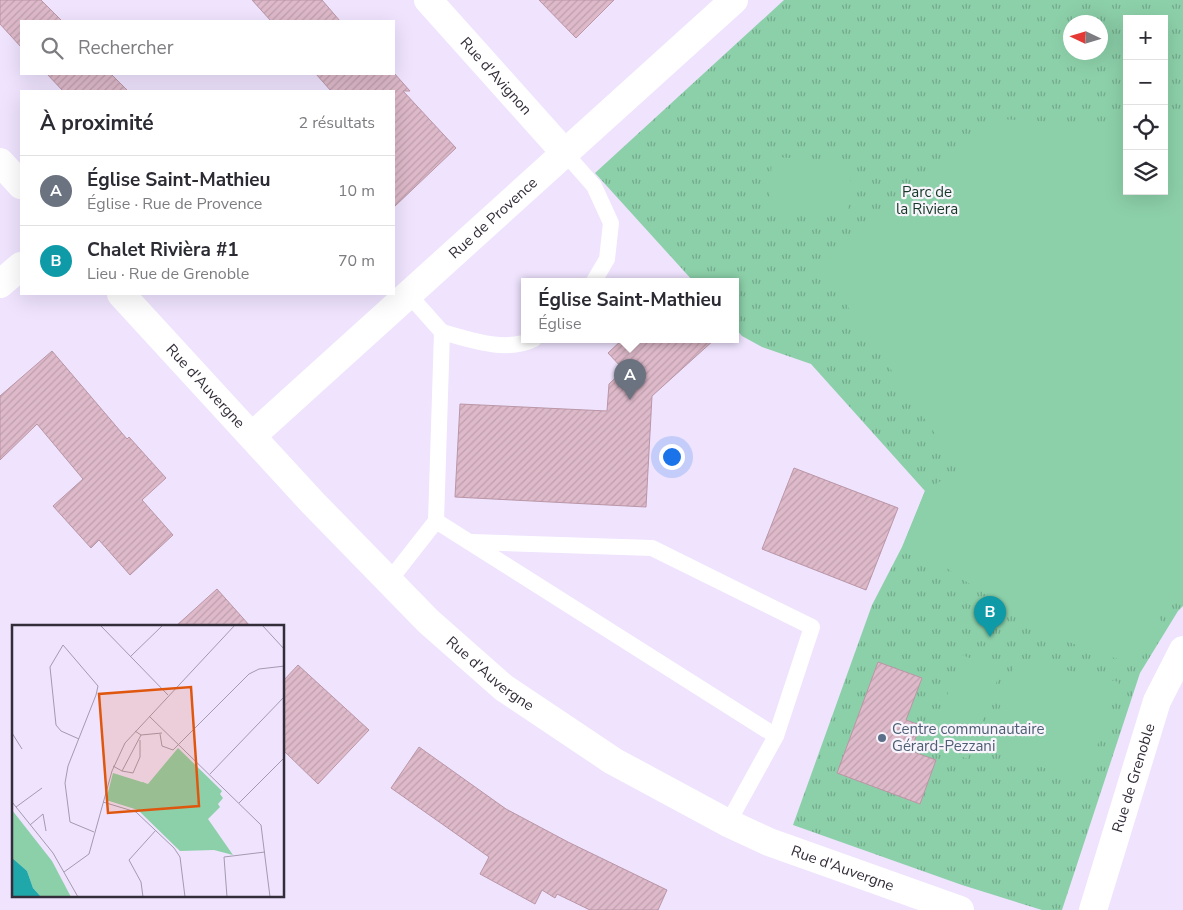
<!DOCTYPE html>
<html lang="fr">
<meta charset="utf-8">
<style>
body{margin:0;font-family:"Nunito Sans",sans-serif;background:#f7f7f7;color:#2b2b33}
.controls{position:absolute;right:15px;top:15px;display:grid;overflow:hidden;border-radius:0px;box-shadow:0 5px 20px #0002}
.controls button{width:45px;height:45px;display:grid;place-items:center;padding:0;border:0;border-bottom:1px solid #e1e1e2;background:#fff;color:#2b2b33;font:25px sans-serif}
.compass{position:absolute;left:1063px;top:15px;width:45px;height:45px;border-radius:50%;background:#fff;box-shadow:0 5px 20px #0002;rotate:274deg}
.you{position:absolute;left:671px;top:456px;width:18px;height:18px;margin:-12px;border:4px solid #fff;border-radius:50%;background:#1a73e8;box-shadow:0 0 0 8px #1a73e833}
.badge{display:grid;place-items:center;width:32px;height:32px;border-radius:50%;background:#111827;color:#fff;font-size:16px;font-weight:700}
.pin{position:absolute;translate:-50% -41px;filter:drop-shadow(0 1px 2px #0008)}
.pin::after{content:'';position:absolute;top:26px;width:18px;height:15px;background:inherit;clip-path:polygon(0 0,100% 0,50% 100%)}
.popup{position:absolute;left:521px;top:278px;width:218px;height:65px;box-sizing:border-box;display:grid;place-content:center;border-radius:0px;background:#fff;filter:drop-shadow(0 1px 4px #0005);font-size:16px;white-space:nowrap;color:#7c7c81}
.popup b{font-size:19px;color:#2b2b33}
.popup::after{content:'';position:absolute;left:50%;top:100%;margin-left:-10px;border:10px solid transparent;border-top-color:#fff}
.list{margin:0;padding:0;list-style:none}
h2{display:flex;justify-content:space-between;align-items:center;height:65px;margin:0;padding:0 20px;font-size:21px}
h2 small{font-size:16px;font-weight:400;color:#7c7c81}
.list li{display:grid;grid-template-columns:32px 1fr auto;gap:15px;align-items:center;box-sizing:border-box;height:70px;padding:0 20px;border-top:1px solid #e1e1e2}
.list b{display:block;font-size:19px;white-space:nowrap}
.list p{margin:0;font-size:16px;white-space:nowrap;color:#7c7c81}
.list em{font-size:16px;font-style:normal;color:#7c7c81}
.icon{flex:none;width:28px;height:28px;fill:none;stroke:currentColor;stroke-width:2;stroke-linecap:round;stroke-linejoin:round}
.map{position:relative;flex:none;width:1183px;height:910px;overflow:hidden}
.search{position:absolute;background:#fff;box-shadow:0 5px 20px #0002;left:20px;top:20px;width:375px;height:55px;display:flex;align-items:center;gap:12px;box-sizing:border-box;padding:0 18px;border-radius:0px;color:#7c7c81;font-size:19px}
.panel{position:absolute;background:#fff;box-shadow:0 5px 20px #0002;left:20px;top:90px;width:375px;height:205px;border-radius:0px}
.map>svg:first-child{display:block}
.park{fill:url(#park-tufts);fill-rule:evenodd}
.pitch{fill:#8cd0a9}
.building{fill:url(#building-hatch);stroke:#ba96a6}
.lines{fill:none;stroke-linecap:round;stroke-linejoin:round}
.service{stroke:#fff;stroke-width:16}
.minor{stroke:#fff;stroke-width:28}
.service-dot{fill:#5c6f8a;stroke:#f8f4fb;stroke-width:2}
.labels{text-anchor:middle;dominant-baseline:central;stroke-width:4.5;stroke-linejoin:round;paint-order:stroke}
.street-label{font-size:15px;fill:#332d39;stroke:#f8f4fb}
.park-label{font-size:15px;fill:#163a27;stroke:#f8f4fb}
.service-label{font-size:15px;fill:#4e5e75;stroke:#f8f4fb;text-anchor:start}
.inset-road{fill:none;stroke:#a49aaf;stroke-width:1}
.view{fill:#df570e;fill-opacity:0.15;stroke:#df570e;stroke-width:2.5}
.inset-edge{fill:none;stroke:#332d39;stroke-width:2.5}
</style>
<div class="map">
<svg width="1183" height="910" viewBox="0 0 1183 910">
<defs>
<pattern id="park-tufts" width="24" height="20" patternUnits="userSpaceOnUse" patternTransform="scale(1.25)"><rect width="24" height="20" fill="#8cd0a9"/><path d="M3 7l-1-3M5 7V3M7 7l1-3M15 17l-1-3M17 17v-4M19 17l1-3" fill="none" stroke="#73a98b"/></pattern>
<pattern id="building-hatch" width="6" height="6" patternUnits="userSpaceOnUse" patternTransform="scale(1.25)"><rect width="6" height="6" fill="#deb9c9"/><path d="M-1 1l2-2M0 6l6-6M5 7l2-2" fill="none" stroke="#bf9fad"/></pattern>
</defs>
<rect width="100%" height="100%" fill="#efe3fe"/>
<path class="park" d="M784,0H1183V606L1178,611L1140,673L1062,910H1042L962,885L793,825L872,605L902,547L925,491L811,364L762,347L742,336L735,328V281H693L595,173ZM1127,19H1164V191H1127ZM1070,22H1100V52H1070Z"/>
<g class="pitch">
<path d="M1000,119L1127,126V191H1164V128H1183V590L1156,614L1163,623L1138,663C1050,649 979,587 905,541L925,491L959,469L822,269Z"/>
<path d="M772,157L852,161L848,214L769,210Z"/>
<path d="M962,655L1001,670L968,759L929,745Z"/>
<path d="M1017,659L1119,682L1085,781L985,749Z"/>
</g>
<g class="building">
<path d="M0,0H41L62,21H21V47L0,24Z"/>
<path d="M252,0H322L340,21H271Z"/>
<path d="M539,0H614L576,38Z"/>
<path d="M394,73L410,91H403L456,148L394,207V91H331L316,74Z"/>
<path d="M47,74H111L128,91H63Z"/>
<path d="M623,339H715L652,396L646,507L455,497L460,404L607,411L609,384L624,370L608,353Z"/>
<path d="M52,351L127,439L129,437L166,478L142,500L173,535L130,575L99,540L91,548L53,506L83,479L37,424L0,460V396Z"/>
<path d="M794,468L898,508L866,590L762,549Z"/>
<path d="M217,589L250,626H176Z"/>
<path d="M878,662L922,678L906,720L920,725L911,751L936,760L920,804L837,773Z"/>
<path d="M298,665L369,730L318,784L284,751V680Z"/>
<path d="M419,747L506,809L568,842L667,890L658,910H590L557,894L555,898L542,890L535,904L480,874L489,857L391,788Z"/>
</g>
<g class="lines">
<g class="service">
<path d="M565,153L594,186L611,223L607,259L594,281"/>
<path d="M410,296L442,332L436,521"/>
<path d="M442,332C471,340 506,353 534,339"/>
<path d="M472,542L652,548L812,627L776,736"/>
<path d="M389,581L436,521L776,736L728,823"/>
</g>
<g class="minor">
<path id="s1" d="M428,0L565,153"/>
<path d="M0,162L21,185"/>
<path d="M0,284L21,266"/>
<path id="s2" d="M121,294L312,502L428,621L504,688L613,761L728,823L769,842L960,910"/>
<path id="s3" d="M252,436L734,0"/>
<path id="s4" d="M1093,910L1157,701L1183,650"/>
</g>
</g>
<circle class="service-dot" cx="882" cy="738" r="5"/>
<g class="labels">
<g class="street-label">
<text stroke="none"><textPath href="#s1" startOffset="102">Rue d'Avignon</textPath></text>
<text stroke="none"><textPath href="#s3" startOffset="325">Rue de Provence</textPath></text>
<text stroke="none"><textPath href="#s2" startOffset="125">Rue d'Auvergne</textPath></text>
<text stroke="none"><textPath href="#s2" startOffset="530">Rue d'Auvergne</textPath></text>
<text stroke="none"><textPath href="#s4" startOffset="138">Rue de Grenoble</textPath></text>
<text stroke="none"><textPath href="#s2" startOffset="935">Rue d'Auvergne</textPath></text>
</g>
<g class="park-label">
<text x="927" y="192">Parc de<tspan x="927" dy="17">la Riviera</tspan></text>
</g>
<g class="service-label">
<text x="892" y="729">Centre communautaire<tspan x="892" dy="17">Gérard-Pezzani</tspan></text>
</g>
</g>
<g transform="translate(12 625)">
<rect width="272" height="272" fill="#efe3fe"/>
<path d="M0,185L40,236L59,272H29L21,263L15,246L1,235Z" fill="#8cd0a9"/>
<path d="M166,123L210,166L208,169L211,173L206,179L208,182L196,194L221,230L202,225L168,226L126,185L94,175L101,148L136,159Z" fill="#8cd0a9"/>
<path d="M157,147L174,164V196L157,212L135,190L120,181L131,157L139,162Z" fill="#8cd0a9"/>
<path d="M0,233L15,246L21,263L29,272H0Z" fill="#20a7aa"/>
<path class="inset-road" d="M88,0L156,70M250,0L273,25M118,32L151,0M137,91L249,200L258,272M0,108L10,124M148,109L150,121L161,125L237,49L247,44L273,41M129,110L150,108M67,114L49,106L44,100L38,42L51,20L86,61L84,70L56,141L53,158L58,197L82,207M101,141L110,146L129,110L123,106M110,146L121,148L128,132V115M198,149L273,71M0,177L41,228L66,272M91,177L124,187L162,223L168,232L173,272M227,178L273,132M4,182L30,163M18,200L31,189L34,206M52,247L77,229L100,146L113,118L223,0M131,272L129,257L117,235L144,205M215,272L212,232L253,227"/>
<path class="view" d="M179,62L187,181L96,188L87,69Z"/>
<rect width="272" height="272" class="inset-edge"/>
</g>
</svg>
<div class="controls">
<button>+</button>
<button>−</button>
<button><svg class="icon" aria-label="locate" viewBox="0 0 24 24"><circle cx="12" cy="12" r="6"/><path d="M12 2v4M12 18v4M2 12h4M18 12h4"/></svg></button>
<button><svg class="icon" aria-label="layers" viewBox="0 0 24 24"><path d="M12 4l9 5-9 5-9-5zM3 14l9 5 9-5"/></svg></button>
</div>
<svg class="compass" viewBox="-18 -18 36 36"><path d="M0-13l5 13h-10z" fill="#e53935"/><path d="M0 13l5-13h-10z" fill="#7c7c81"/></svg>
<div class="you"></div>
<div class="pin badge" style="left:630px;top:400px;background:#6b7280">A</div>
<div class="popup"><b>Église Saint-Mathieu</b>Église</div>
<div class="pin badge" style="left:990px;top:637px;background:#0f9aa8">B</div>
<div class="search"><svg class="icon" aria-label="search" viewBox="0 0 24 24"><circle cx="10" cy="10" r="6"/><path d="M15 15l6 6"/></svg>Rechercher</div>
<section class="panel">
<h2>À proximité<small>2 résultats</small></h2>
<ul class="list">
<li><span class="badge" style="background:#6b7280">A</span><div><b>Église Saint-Mathieu</b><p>Église · Rue de Provence</p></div><em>10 m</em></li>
<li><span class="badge" style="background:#0f9aa8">B</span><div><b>Chalet Rivièra #1</b><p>Lieu · Rue de Grenoble</p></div><em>70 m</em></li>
</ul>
</section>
</div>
